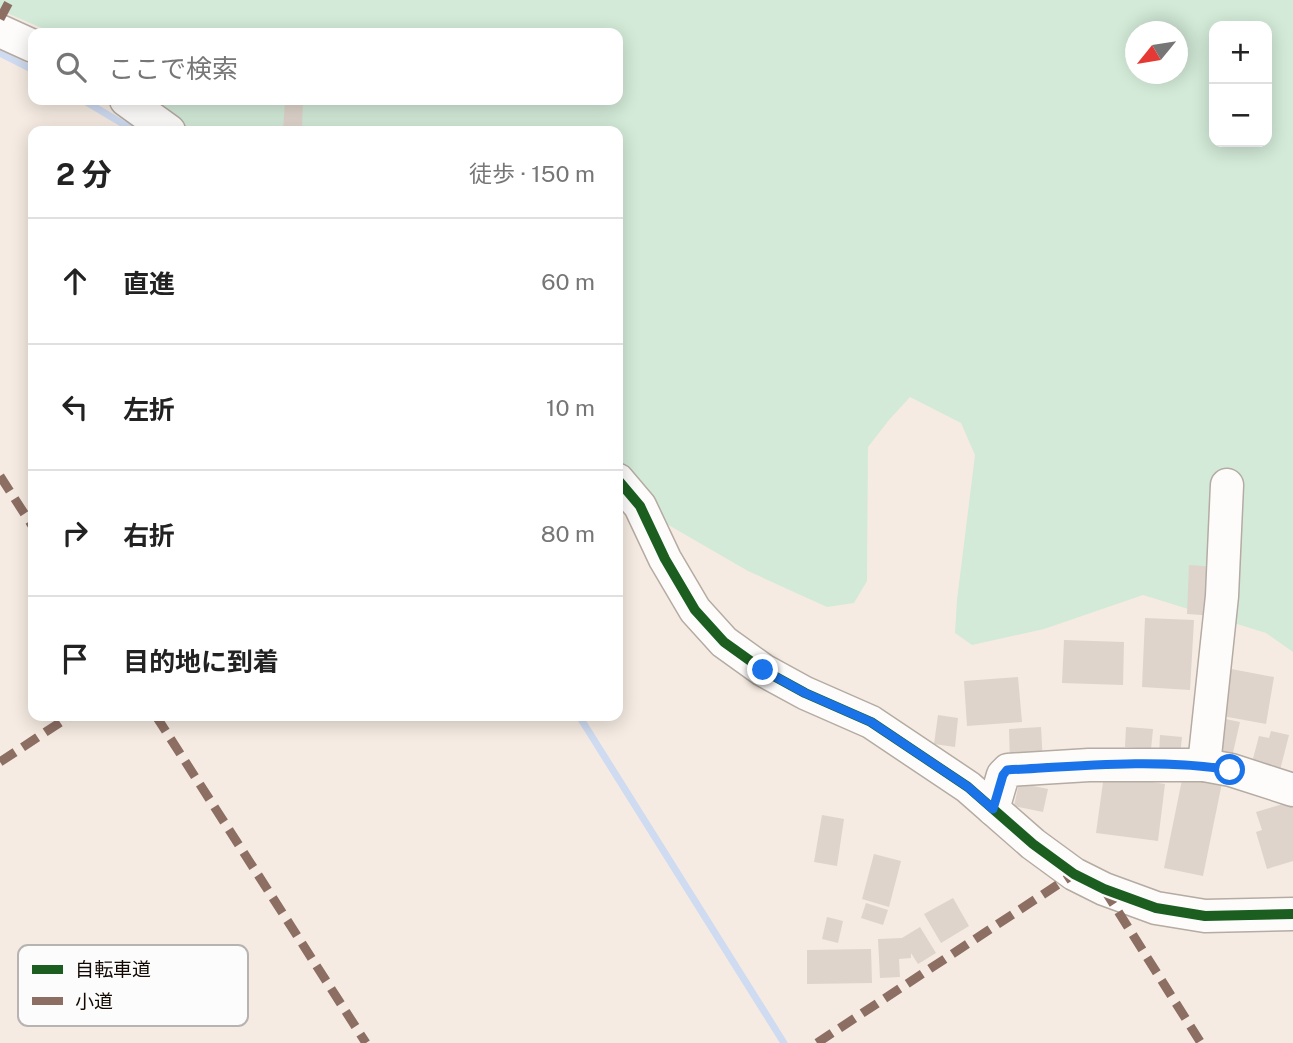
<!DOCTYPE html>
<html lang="ja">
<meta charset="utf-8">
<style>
body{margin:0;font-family:"Public Sans","Noto Sans JP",sans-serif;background:#f6f6f6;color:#222}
.controls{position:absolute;right:21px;top:21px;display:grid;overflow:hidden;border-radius:14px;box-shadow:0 4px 18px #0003}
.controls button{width:63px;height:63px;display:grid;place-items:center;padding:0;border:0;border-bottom:2px solid #e0e0e0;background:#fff;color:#222;font:35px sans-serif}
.compass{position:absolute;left:1125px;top:21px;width:63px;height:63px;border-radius:50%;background:#fff;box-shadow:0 4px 18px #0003;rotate:240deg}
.stop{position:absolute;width:21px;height:21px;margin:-16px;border:5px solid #1a73e8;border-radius:50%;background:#fff}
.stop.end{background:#1a73e8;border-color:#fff;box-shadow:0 2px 7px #0008}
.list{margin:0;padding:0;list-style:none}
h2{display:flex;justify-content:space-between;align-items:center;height:91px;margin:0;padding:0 28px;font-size:30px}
h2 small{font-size:23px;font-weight:400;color:#767676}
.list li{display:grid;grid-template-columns:46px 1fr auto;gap:21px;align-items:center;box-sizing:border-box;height:126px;padding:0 28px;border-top:2px solid #e0e0e0}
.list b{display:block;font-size:26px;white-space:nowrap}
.list em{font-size:23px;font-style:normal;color:#767676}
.icon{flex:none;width:38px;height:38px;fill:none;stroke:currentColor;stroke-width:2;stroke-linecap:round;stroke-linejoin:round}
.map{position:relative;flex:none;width:1293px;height:1043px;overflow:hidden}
.search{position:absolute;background:#fff;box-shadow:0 4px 18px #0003;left:28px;top:28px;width:595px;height:77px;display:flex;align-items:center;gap:18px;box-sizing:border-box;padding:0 24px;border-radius:14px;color:#767676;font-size:26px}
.panel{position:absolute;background:#fff;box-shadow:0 4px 18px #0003;left:28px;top:126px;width:595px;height:595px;border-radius:14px}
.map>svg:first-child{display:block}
.green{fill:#d3ead8;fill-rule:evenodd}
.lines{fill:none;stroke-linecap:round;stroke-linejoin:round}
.stream{stroke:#cfdbf1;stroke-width:7}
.building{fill:#ded4cb}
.minor-casing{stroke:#b4aba2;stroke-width:35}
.minor{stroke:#fefcfb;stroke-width:32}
.quiet{stroke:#8d6e63;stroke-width:9;stroke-dasharray:18 9;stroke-linecap:butt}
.cycleway-casing{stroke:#fcfcfc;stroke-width:15}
.cycleway{stroke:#1b5e20;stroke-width:10}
.route{stroke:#1a73e8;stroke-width:9}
.key{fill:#fcfcfc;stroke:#b6b3b1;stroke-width:2}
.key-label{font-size:19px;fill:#130902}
</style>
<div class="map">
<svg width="1293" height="1043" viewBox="0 0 1293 1043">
<rect width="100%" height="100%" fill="#f5ebe2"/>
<path class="green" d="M0,0H1293V652L1266,633L1143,595L1044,629L972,645L955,633L957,600L975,455L961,423L910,397L889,420L868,447L867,581L854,603L827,607L748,571L665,523L618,504V131H187L144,100H618V33H53L0,10ZM1214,26H1267V142H1214ZM1136,32H1178V74H1136Z"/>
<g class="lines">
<g class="stream">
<path d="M0,53L33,70"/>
<path d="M83,100L135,131"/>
<path d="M579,716L784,1043"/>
</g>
</g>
<g class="building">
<path d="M285,100H303L302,131H283Z"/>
<path d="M1189,565L1218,567L1216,616L1187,614Z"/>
<path d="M1145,618L1194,620L1190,690L1142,687Z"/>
<path d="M1064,640L1124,642L1123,685L1062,683Z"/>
<path d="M1226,668L1274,677L1266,724L1217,715Z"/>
<path d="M1018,677L1022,722L967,726L964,681Z"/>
<path d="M938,715L958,718L955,747L934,744Z"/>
<path d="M1216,717L1240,722L1232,757L1209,752Z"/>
<path d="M1041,727L1043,764L1010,765L1009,729Z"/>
<path d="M1126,727L1153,729L1151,749L1125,747Z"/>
<path d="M1271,731L1289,735L1278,778L1250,770L1259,736L1269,738Z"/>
<path d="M1160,735L1182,737L1180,757L1159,755Z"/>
<path d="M1184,770L1223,778L1203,876L1164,868Z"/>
<path d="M1104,775L1165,784L1158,841L1096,833Z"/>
<path d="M1019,783L1048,789L1043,812L1014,806Z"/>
<path d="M1293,801V861L1267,869L1256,832L1262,830L1256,812Z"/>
<path d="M822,815L844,819L837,866L814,862Z"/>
<path d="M874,854L901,861L889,907L862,899Z"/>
<path d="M953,898L969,926L941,943L924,914Z"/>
<path d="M866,903L888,910L883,925L861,918Z"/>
<path d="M827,917L843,921L838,943L822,939Z"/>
<path d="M920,927L936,953L918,964L911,953V958L899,959L900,977L880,978L878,939L902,938Z"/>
<path d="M871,949L872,983L807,984V950Z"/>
</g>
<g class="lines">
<g class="minor-casing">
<g id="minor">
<path d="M0,31L33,46"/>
<path d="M126,100L169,131"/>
<path d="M618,480L640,506L665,559L695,610L724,642L763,670L805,693L871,722L968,787L1033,844L1074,874L1104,889L1156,908L1205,916L1293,914"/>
<path d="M1204,765L1222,596L1227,485"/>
<path d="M993,809L1003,775L1008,770L1089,765H1204L1231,770L1293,790"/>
</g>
</g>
<use href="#minor" class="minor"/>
<g class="quiet">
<path d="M0,19L10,0"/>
<path d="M0,476L33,527"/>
<path d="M156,716L366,1043"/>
<path d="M0,762L70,716"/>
<path d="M1104,889L1201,1043"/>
<path d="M817,1043L1074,874"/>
</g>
<g class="cycleway-casing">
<path id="cycleway" d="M618,480L640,506L665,559L695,610L724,642L763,670L805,693L871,722L968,787L1033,844L1074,874L1104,889L1156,908L1205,916L1293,914"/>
</g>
<use href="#cycleway" class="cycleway"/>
</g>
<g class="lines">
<path class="route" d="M763,670L805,693L871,722L968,787L993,809L1003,775L1007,770C1077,766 1162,758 1230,770"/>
</g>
<rect x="18" y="945" width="230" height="81" rx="10" class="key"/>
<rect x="32" y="965" width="31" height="9" fill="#1b5e20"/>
<rect x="32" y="997" width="31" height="8" fill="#8d6e63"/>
<g class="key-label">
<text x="75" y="976">自転車道</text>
<text x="75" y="1008">小道</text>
</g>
</svg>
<div class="controls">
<button>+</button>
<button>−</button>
</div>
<svg class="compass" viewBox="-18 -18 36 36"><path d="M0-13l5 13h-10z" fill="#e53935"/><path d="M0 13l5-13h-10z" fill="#767676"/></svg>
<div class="stop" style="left:1230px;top:770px"></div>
<div class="stop end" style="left:763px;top:670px"></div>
<div class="search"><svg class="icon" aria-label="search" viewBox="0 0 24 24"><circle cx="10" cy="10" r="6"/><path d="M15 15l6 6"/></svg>ここで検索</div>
<section class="panel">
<h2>2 分<small>徒歩 · 150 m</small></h2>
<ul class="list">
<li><svg class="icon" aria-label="ahead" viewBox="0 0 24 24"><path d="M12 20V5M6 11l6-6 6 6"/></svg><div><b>直進</b></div><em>60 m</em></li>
<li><svg class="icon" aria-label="left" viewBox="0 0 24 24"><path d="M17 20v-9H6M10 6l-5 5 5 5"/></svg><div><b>左折</b></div><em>10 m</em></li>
<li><svg class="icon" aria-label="right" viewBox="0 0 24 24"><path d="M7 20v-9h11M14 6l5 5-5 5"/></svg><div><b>右折</b></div><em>80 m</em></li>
<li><svg class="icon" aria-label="arrive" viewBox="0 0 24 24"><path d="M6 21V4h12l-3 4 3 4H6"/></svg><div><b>目的地に到着</b></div></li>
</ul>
</section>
</div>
